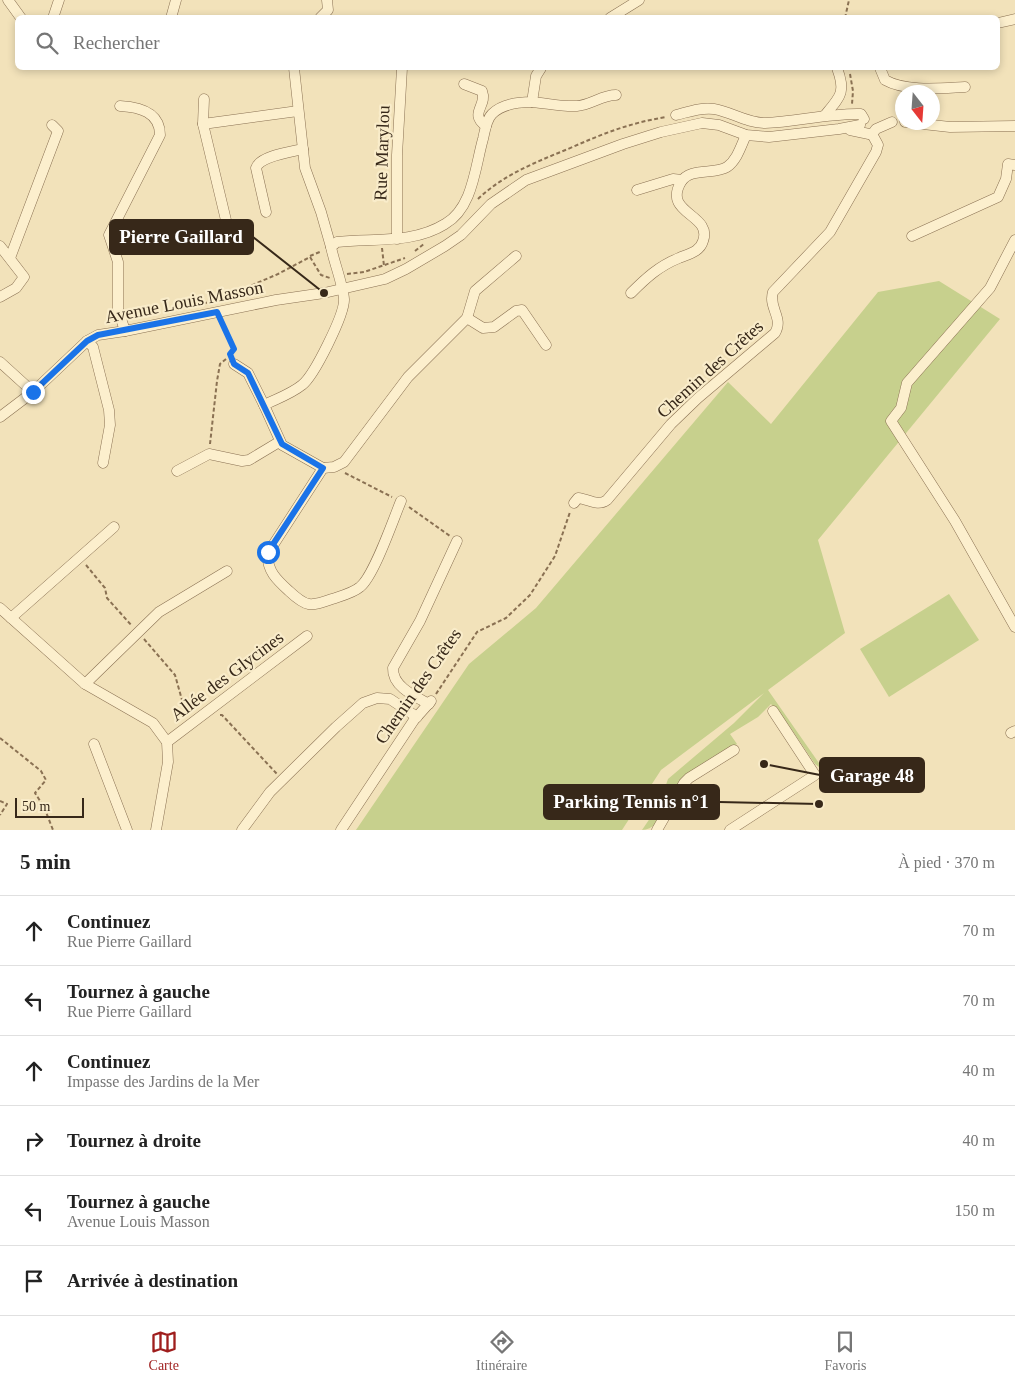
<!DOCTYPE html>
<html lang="fr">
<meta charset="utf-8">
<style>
body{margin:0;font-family:"Times New Roman",serif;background:#f2f2f2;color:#222}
.compass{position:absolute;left:895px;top:85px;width:45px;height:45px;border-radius:50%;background:#fff;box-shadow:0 2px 8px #0003;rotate:163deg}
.scale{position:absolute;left:15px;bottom:12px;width:69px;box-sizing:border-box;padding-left:5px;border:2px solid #372819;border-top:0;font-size:14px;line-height:18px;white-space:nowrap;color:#372819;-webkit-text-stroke:4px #f9ecca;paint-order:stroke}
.stop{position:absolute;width:15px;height:15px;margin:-11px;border:4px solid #1a73e8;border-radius:50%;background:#fff}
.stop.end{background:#1a73e8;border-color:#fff;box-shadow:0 1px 5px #0008}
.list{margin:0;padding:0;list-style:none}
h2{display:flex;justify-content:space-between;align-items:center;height:65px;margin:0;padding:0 20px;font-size:21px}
h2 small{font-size:16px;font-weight:400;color:#767676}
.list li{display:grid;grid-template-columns:32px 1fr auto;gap:15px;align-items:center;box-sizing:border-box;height:70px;padding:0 20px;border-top:1px solid #e0e0e0}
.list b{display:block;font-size:19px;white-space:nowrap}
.list p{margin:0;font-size:16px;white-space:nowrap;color:#767676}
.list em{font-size:16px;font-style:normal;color:#767676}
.icon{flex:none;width:28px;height:28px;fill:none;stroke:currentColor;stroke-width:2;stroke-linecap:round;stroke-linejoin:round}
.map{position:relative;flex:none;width:1015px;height:830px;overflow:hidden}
.search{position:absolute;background:#fff;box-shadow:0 2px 8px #0003;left:15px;right:15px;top:15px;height:55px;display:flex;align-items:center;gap:12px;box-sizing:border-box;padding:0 18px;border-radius:8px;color:#767676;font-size:19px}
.sheet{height:485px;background:#fff}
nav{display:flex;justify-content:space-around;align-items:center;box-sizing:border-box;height:70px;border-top:1px solid #e0e0e0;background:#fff;font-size:14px;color:#767676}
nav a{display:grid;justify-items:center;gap:2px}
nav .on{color:#9f1e1d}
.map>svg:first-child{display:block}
.green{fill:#c7d08d}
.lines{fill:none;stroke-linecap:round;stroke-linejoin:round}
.minor-casing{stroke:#8a7153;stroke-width:11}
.path{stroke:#8a7153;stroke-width:2;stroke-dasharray:4 2.5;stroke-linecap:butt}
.minor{stroke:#fcefcd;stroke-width:10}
.route{stroke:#1a73e8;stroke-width:6}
.labels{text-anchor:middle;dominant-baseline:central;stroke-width:4.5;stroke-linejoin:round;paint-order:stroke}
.street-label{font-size:18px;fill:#372819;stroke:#f9ecca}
.leader{fill:none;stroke:#372819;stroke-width:2}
.callout-dot{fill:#372819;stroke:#f9ecca;stroke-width:2}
.callout{fill:#372819;stroke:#372819;stroke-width:2}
.callout-label{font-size:19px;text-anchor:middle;font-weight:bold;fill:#fff}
</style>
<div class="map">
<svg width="1015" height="830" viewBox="0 0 1015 830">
<rect width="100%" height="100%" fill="#f2e2ba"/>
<g class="green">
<path d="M939,281L1000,319L818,540L845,633L768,690L821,766L819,767L815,764L788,724L771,704L758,717L730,734L737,744C726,751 699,765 691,773C678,787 663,830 642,830L659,805L668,779L734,723L764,693L661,770L622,830H356L469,664L536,608L728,382L771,424L878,292Z"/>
<path d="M949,594L979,640L889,697L860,649Z"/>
</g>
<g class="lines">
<g class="minor-casing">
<g id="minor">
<path d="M8,0L21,18"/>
<path d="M53,18L59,0"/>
<path d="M171,18L176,0"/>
<path d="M320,18L328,10L327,0"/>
<path d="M610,18L639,0"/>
<path d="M998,23L1015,19"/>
<path d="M294,68L305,168L321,212L331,247"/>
<path d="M880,68L885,80C906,92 942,88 965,87"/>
<path d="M464,84L482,91C488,106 468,113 486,126"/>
<path d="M532,102C546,103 562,107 577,106C591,105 602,95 616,95"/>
<path d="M120,106C139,107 160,112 160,135L109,235L118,262V309L125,331"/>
<path d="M676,115C688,112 701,107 714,109C732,112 746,123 765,123C797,122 828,113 861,114L864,119"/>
<path d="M825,115C841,96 846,92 837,68"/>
<path d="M905,122L950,127L1015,126"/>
<path d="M203,124L204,99"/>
<path d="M850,130L869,134L873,133L876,129L892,122"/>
<path d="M637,190L673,179L682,180"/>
<path d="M266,212L256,168C260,156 290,152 303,149"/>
<path d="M912,236L998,197L1006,179L1008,164L1015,165"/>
<path d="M397,239V155L402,68"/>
<path d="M1015,240L990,288L907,383L901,408L891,421L955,521L1015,627"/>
<path d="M223,245L230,237L203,124L298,111"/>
<path d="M0,246L24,277L16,288L0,297"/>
<path d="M10,258L58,131L52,125"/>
<path d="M631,293C646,278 659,266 679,258C688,254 700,252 703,241C713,214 662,214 681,182C690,167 714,175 727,167C737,160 741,146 746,135"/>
<path d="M467,318L483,328L494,327L516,311L522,310L546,345"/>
<path d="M87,341L93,347L109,410L110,425L103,463"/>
<path d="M0,362L33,392"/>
<path d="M234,364L248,373L264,405"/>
<path d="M0,417L33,392L87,341L98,335L125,331L276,300L324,293L385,279L406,269L445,246L461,235L491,204L526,180L623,144L661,132L702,123L719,125L746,135L769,137L839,129L860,125"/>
<path d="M323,468L334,467L344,462L408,377L467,318L475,291L516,256"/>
<path d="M177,471L209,454L242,461L249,460L279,442"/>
<path d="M401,501C393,520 374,576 360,587C353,593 341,596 332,599C310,607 306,607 289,591C277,580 266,570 268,553L323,468L282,445L264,405C276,399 291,394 302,385C314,376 345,314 344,299C343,285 334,262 331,247L337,242C374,238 413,244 445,224C473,208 475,167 483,139C485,131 486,120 492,114C502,104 519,102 532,102L536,76L541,68"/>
<path d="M574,503L578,498C589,499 597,507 607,500L671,424L698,398L775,333C784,318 768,308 773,292L830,232L876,152L878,145L872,134"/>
<path d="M0,608L85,684L153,723L167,742L168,762L156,830"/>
<path d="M11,618L114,527"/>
<path d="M85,684L159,612L227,571"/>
<path d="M429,704C414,696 392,686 393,668L420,621L457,541"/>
<path d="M1011,733L1015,731"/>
<path d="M167,742L307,636"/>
<path d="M94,744L127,830"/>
<path d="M242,830L270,792L336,727L363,703L377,698L390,699L417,717"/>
<path d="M341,830L414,720L431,701"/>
<path d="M657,830L684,783L689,778L734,750"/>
<path d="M730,830L815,775L773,711"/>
</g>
</g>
<g class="path">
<path d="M845,18L849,0"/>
<path d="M850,74L853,91L852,104"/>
<path d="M478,199C503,175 536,162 568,149C602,134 629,123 666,117"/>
<path d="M382,248L384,266"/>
<path d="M415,251L425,243"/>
<path d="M310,256L322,251"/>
<path d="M347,274L364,272L405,258"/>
<path d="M197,306L234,293L278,274L310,257L321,275L330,278"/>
<path d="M221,321L234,349L230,355"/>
<path d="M210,444L217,381L220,364L226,359"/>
<path d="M345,473L392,497"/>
<path d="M409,507L450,536"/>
<path d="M86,565L105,588L107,598L132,626"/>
<path d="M144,639L175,675L182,700L192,713"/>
<path d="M436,694L477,632L506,618L530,595L555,556L570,512"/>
<path d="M220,715H222L277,774"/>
<path d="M0,738L41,771L46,780L35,793L44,807L53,830"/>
<path d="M0,801L7,804L0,815"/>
</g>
<use href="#minor" class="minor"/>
</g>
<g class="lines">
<path class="route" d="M33,392L87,341L98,335L217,312L234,349L230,354L234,364L248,373L282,444L323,468L268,552"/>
</g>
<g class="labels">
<g class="street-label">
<text transform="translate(382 153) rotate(-88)">Rue Marylou</text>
<text transform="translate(184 302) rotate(-11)">Avenue Louis Masson</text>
<text transform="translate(710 369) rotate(-42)">Chemin des Crêtes</text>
<text transform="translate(227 676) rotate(-37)">Allée des Glycines</text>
<text transform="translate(418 686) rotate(-55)">Chemin des Crêtes</text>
</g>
</g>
<path class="leader" d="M324 293L253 237M764 764L820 775M819 804L719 802"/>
<g class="callout-dot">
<circle cx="324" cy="293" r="5"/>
<circle cx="764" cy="764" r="5"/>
<circle cx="819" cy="804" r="5"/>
</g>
<g class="callout">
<rect x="110" y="220" width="143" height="34" rx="5"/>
<rect x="820" y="758" width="104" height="34" rx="5"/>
<rect x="544" y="785" width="175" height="34" rx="5"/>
</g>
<g class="callout-label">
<text x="181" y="243">Pierre Gaillard</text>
<text x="872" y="782">Garage 48</text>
<text x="631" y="808">Parking Tennis n°1</text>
</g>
</svg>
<svg class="compass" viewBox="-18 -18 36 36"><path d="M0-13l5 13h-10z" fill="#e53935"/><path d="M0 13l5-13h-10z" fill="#767676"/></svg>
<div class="scale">50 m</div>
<div class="stop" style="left:268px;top:552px"></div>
<div class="stop end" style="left:33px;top:392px"></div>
<div class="search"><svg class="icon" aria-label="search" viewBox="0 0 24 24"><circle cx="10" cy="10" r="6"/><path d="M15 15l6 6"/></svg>Rechercher</div>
</div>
<section class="sheet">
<h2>5 min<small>À pied · 370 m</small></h2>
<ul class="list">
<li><svg class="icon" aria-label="ahead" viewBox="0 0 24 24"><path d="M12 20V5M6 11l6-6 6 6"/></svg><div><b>Continuez</b><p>Rue Pierre Gaillard</p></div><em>70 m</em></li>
<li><svg class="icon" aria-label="left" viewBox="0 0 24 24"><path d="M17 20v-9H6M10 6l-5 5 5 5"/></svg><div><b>Tournez à gauche</b><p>Rue Pierre Gaillard</p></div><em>70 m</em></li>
<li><svg class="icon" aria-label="ahead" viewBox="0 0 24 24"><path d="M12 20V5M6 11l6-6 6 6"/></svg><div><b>Continuez</b><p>Impasse des Jardins de la Mer</p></div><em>40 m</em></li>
<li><svg class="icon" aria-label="right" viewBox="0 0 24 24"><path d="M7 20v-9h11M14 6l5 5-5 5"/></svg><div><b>Tournez à droite</b></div><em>40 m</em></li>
<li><svg class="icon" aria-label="left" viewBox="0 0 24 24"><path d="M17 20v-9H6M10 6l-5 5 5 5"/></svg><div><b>Tournez à gauche</b><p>Avenue Louis Masson</p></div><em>150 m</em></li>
<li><svg class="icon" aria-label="arrive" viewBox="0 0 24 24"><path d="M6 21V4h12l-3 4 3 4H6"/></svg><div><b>Arrivée à destination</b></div></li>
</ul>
</section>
<nav>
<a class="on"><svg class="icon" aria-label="map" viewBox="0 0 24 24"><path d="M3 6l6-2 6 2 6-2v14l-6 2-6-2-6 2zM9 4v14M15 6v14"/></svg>Carte</a>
<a><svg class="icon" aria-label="directions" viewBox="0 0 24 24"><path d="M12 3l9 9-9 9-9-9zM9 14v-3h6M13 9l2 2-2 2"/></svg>Itinéraire</a>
<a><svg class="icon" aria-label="saved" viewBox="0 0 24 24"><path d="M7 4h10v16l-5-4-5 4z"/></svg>Favoris</a>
</nav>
